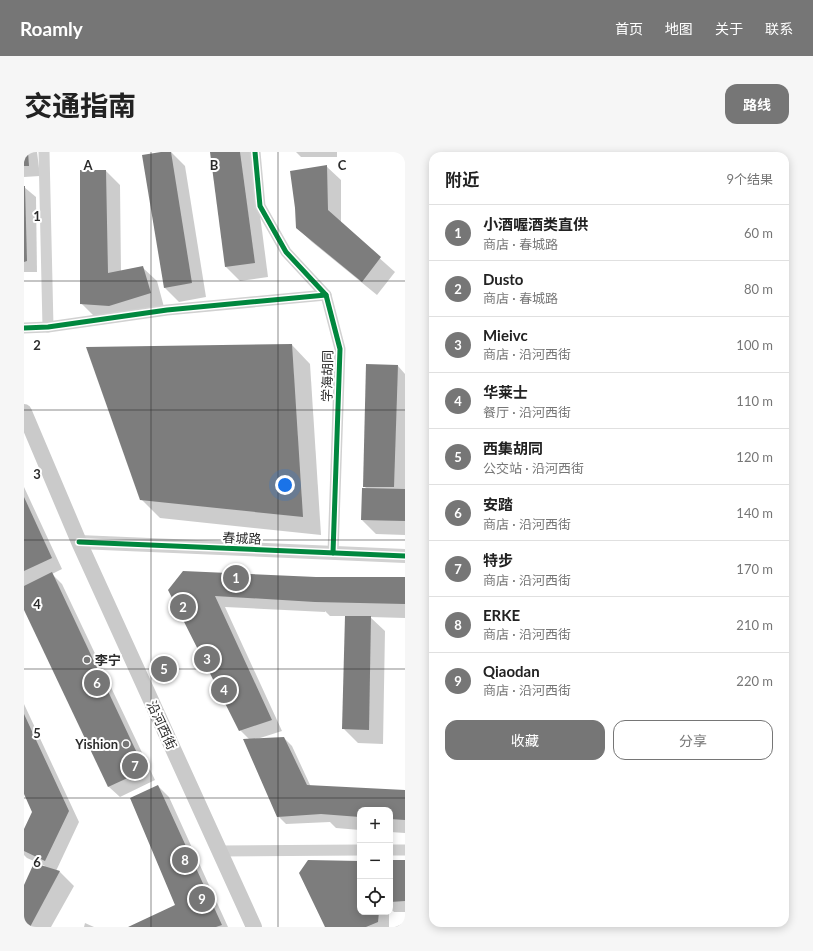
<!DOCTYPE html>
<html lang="zh">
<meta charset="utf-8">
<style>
body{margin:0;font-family:Lato,"Noto Sans SC",sans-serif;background:#f6f6f6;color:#222}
.controls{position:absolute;right:12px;bottom:12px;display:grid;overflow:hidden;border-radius:8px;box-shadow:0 2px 10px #0003}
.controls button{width:36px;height:36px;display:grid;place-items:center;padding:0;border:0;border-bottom:1px solid #e0e0e0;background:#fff;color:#222;font:20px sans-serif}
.you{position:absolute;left:261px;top:333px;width:14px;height:14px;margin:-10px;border:3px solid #fff;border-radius:50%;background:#1a73e8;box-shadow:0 0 0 6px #1a73e833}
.badge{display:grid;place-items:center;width:26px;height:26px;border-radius:50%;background:#767676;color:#fff;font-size:13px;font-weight:700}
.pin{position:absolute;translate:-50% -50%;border:2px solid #fff;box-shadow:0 1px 4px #0006}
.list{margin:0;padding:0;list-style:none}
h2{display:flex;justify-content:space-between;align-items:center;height:52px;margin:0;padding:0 16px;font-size:17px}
h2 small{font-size:13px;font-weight:400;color:#767676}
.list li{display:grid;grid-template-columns:26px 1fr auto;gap:12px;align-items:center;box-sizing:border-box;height:56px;padding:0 16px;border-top:1px solid #e0e0e0}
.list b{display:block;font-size:15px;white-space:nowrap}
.list p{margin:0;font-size:13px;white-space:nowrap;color:#767676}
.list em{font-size:13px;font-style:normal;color:#767676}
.actions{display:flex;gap:8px;padding:12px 16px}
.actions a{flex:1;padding:9px 0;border:1px solid #767676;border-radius:12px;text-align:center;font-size:14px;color:#767676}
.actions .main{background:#767676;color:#fff}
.icon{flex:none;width:22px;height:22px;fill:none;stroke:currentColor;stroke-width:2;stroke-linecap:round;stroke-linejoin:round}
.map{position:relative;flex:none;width:381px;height:775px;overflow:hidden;border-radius:12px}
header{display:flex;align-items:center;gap:24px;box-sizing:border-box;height:56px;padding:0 20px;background:#767676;color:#fff}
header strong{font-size:19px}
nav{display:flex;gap:22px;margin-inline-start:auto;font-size:14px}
.intro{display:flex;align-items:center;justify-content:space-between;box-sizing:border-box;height:96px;padding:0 24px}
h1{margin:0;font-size:28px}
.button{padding:10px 18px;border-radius:12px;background:#767676;color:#fff;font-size:14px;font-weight:700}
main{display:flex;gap:24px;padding:0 24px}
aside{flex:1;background:#fff;border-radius:12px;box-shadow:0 2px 10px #0003}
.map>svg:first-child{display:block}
.shadow{fill:#0003}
.building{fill:#7d7d7d}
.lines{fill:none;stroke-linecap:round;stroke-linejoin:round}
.minor{stroke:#d1d1d1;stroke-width:11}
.tertiary{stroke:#d1d1d1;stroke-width:14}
.secondary{stroke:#cacaca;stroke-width:16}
.cycleway-casing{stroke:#fff;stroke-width:8}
.cycleway{stroke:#00873e;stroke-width:5}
.grid{fill:none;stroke:#2c2c2c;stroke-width:1;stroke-opacity:0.55}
.poi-dot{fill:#767676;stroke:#fff;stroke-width:1.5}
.labels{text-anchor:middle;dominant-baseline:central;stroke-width:4;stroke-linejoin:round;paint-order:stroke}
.street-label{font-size:13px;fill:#2c2c2c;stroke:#fff}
.poi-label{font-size:13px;font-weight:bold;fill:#2c2c2c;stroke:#fff;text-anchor:start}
.grid-label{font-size:13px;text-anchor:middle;font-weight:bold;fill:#2c2c2c;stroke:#fff;stroke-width:4;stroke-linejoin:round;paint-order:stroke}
</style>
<header>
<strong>Roamly</strong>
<nav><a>首页</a><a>地图</a><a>关于</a><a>联系</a></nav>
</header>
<div class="intro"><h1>交通指南</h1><a class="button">路线</a></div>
<main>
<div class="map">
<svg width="381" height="775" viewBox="0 0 381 775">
<rect width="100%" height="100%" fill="#fff"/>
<g class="shadow">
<path d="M0,0H13L16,24L0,25Z"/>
<path d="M143,0H147L161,14L182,145L155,150L140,135Z"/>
<path d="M187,0H228L244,125L216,129L202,115Z"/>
<path d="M272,0H313V5H277Z"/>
<path d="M302,14L317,28V72L371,120L353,143L288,90L273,76Z"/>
<path d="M82,19L96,33L97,120L118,115L133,129L140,155L71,165L57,151Z"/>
<path d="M0,35L12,45L13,120H0Z"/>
<path d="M268,193L286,212L297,383L136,366L117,347Z"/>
<path d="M374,214L381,222V383L352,382L338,368L343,337L340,334Z"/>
<path d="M0,335L38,417L28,422L38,432L131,628L96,645L85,635L0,455Z"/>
<path d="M292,426H381V466L346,465L361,479L359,592L334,591L320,577L322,464H306L301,459V460L201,455L258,579L233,587L260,586L268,594L287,635L381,639V681L366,680V658H336V678L312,676L306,670L262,672L254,664L226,588L216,578L145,438Z"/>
<path d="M0,552L55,670L32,719L36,720L50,734L27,775H0V735L21,714L3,706L0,703V679L9,660L0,640Z"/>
<path d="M134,634L145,645L204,775H107L153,754Z"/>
<path d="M366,709H381V760H370L366,756Z"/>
<path d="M336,710V760H365V775H302Z"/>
<path d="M61,771L70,775H60Z"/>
<path d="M381,771V775H371L378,772Z"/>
</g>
<g class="building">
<path d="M0,0H4L5,14H0Z"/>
<path d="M137,0H147L168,131L140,136L118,3Z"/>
<path d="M186,0H216L231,111L201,115Z"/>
<path d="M303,13L304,58L357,105L338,130L272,76L271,56L266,19Z"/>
<path d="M56,18H82L84,121L119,114L127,141L85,154L56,152Z"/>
<path d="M0,34H1L3,109L0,110Z"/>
<path d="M268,192L279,365L116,348L62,195Z"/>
<path d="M342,212L374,213L370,335H339Z"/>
<path d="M338,336L381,337V369L337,368Z"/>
<path d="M0,345L28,406L0,419Z"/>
<path d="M159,419L292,425H381V452L291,450L191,444L248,568L215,579L144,438Z"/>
<path d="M28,420L121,618L84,635L0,458V434Z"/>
<path d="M321,464H347L345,578L318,577Z"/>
<path d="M0,562L45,659L21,709L0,699V677L8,660L0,642Z"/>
<path d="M260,585L283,633L381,638V668L366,667V658H336V665L297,662L253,665L219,587Z"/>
<path d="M134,633L198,773L192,775H104L151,753L106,646Z"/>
<path d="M284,708L336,709V760H355L354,770L342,775H301L275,721Z"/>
<path d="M366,708H381V749L366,750Z"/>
<path d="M10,711L36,719L6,775H0V733Z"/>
</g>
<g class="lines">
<g class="minor">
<path d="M20,0L24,175"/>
<path d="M231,0L236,54L262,100L302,143L316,197L309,401"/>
<path d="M0,176L24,175L143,158L302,143"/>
<path d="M366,698H381"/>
<path d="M196,699L336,698"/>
</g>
<path class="tertiary" d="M55,390L381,404"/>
<path class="secondary" d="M0,260L55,390L230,775"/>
<g class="cycleway-casing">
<g id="cycleway">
<path d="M231,0L236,54L262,100L302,143L316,197L309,401"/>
<path d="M0,176L24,175L143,158L302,143"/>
<path d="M55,390L381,404"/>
</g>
</g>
<use href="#cycleway" class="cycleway"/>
</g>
<path class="grid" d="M127,0V775M254,0V775M0,129H381M0,258H381M0,388H381M0,517H381M0,646H381"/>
<g class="poi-dot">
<circle cx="63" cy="508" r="4"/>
<circle cx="102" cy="592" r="4"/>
</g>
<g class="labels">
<g class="street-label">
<text transform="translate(303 224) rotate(-89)">学海胡同</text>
<text transform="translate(218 386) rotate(2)">春城路</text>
<text transform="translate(138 573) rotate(65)">沿河西街</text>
</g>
<g class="poi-label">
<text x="71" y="508">李宁</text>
<text x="94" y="592" text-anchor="end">Yishion</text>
</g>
</g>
<g class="grid-label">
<text x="64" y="18">A</text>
<text x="190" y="18">B</text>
<text x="318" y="18">C</text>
<text x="13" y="69">1</text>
<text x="13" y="198">2</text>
<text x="13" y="327">3</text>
<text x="13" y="457">4</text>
<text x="13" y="586">5</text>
<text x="13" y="715">6</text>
</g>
</svg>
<div class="controls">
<button>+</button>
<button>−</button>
<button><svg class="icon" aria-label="locate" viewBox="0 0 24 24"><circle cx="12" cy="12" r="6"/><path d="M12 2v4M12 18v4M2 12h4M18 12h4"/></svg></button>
</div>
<div class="you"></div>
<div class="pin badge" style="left:212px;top:426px">1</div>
<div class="pin badge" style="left:159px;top:455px">2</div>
<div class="pin badge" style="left:183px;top:507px">3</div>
<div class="pin badge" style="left:200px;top:538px">4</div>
<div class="pin badge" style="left:140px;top:517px">5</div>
<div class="pin badge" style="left:73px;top:531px">6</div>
<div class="pin badge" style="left:111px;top:614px">7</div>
<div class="pin badge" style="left:161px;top:708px">8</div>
<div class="pin badge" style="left:178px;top:747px">9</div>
</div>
<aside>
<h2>附近<small>9个结果</small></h2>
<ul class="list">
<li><span class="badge">1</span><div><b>小酒喔酒类直供</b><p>商店 · 春城路</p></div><em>60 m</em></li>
<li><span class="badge">2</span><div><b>Dusto</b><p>商店 · 春城路</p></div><em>80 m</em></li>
<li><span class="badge">3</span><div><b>Mieivc</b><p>商店 · 沿河西街</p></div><em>100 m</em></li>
<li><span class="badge">4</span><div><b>华莱士</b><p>餐厅 · 沿河西街</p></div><em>110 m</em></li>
<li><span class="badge">5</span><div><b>西集胡同</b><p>公交站 · 沿河西街</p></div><em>120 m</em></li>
<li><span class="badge">6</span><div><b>安踏</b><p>商店 · 沿河西街</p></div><em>140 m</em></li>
<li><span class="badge">7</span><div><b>特步</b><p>商店 · 沿河西街</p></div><em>170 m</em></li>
<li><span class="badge">8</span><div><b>ERKE</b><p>商店 · 沿河西街</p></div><em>210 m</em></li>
<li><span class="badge">9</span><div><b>Qiaodan</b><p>商店 · 沿河西街</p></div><em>220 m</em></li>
</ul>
<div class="actions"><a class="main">收藏</a><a>分享</a></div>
</aside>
</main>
